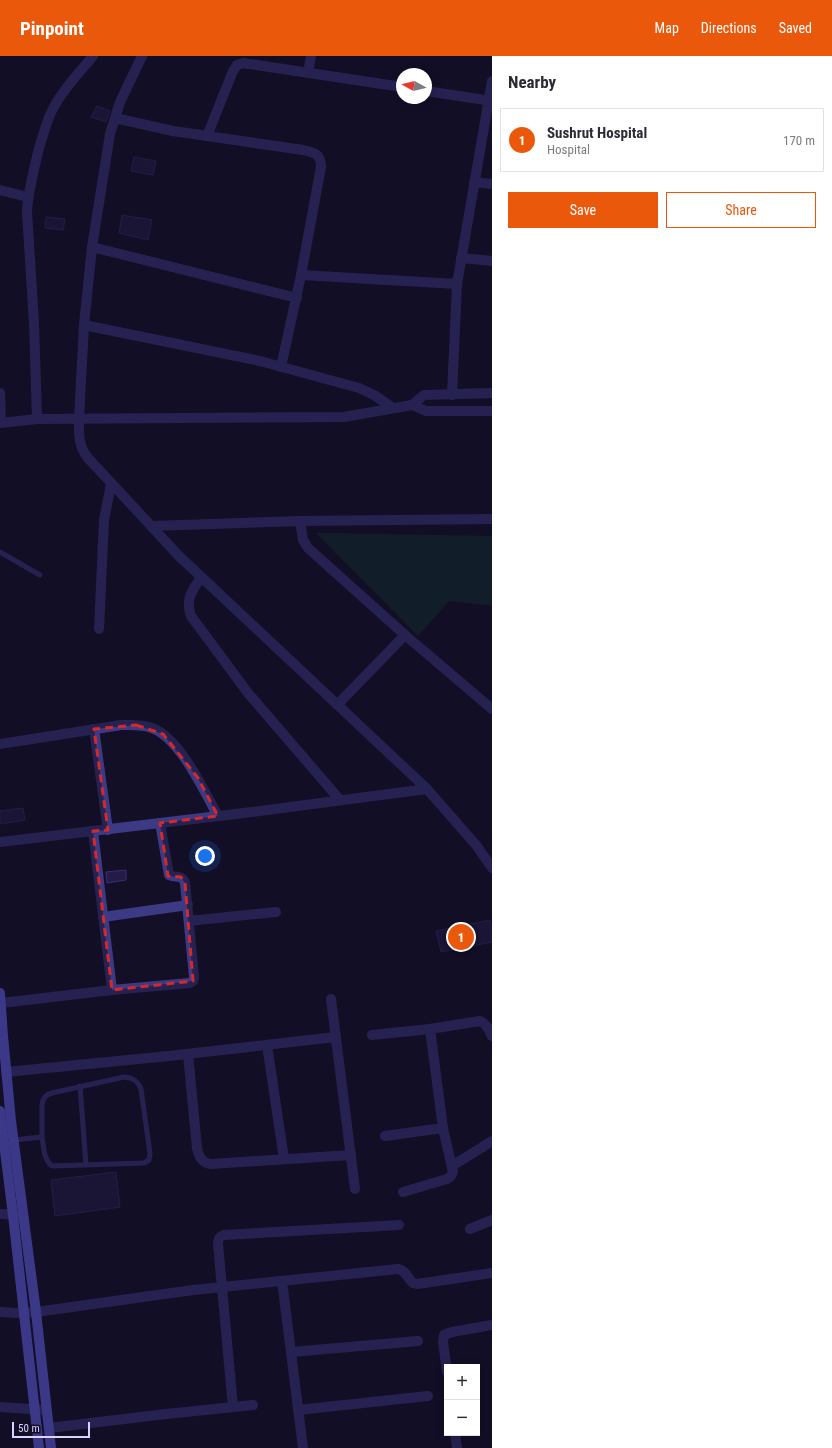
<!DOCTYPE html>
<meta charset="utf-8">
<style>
body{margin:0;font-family:"Roboto Condensed",sans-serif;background:#f7f7f7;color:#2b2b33}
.controls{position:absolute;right:12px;bottom:12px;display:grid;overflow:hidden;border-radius:0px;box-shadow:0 2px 10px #0003}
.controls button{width:36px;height:36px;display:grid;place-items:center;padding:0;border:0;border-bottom:1px solid #e1e1e2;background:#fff;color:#2b2b33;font:20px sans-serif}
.compass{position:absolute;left:396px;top:12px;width:36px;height:36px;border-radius:50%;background:#fff;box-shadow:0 2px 10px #0003;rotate:278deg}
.scale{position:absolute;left:12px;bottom:10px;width:78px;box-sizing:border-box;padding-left:4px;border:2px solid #d9d4ff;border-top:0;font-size:11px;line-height:14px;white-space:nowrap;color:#d9d4ff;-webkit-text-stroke:3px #130f26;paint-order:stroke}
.you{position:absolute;left:205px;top:800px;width:14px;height:14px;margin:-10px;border:3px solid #fff;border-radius:50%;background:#1a73e8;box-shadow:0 0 0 6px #1a73e833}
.badge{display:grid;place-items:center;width:26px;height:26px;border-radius:50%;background:#ea580c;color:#fff;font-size:13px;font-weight:700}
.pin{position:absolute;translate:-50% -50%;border:2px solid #fff;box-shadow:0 1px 4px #0006}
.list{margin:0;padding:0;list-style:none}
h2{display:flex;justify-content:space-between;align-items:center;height:52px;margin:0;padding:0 16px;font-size:17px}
h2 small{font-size:13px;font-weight:400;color:#7c7c81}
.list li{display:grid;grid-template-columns:26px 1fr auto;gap:12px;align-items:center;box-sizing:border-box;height:64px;margin:0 8px 8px;padding:0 8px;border:1px solid #e1e1e2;border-radius:0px}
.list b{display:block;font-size:15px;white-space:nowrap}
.list p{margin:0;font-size:13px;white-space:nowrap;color:#7c7c81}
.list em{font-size:13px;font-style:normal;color:#7c7c81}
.actions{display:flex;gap:8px;padding:12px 16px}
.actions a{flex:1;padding:9px 0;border:1px solid #ea580c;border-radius:0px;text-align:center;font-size:14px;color:#ea580c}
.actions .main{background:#ea580c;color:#fff}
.map{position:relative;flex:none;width:492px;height:1392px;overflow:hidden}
header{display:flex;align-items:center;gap:24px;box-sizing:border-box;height:56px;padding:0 20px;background:#ea580c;color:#fff}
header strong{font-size:19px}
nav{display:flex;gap:22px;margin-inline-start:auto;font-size:14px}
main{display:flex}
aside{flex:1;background:#fff}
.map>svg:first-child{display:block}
.green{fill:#12302f}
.building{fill:#241b47;stroke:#3b2d73}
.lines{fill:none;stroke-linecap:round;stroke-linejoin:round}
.service{stroke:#3d3a85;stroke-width:5}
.minor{stroke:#3d3a85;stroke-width:10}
.tertiary{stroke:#3d3a85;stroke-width:10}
.secondary{stroke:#6f6bff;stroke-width:10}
.marked{fill:none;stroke:#d62828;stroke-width:3;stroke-dasharray:8 5;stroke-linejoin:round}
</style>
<header>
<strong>Pinpoint</strong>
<nav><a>Map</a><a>Directions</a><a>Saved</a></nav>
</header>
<main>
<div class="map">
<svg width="492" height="1392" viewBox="0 0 492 1392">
<rect width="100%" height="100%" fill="#130f26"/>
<path class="green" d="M316,477L492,480V550L449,545L418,580Z"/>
<g class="building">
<path d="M97,50L110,55L106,66L91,61Z"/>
<path d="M134,101L156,105L153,119L131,115Z"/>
<path d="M122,159L152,164L148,184L119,177Z"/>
<path d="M46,161L65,163L63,174L45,172Z"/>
<path d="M23,752L25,764L0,768V755Z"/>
<path d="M126,814V824L107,827L106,816Z"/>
<path d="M490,864L492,875V886L441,896L436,875Z"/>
<path d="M116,1116L120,1151L55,1160L51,1124Z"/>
</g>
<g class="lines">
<g class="service">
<path d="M0,496L40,519"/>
<path d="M80,1030L86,1109"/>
<path d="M14,1084L42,1081V1049C43,1042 45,1039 52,1037L124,1021C133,1022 137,1024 141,1033L150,1097L149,1104L144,1107L52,1110C43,1103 44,1091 42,1081"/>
</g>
<g class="minor">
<path d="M308,17L311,0"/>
<path d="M426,35L492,45"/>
<path d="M115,62L173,75L303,94C314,97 321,97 321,111L301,219L281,311"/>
<path d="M207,80L233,15L237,9L243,7L402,31"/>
<path d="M474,126L492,128"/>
<path d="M0,134L28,141"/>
<path d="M92,191L297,242"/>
<path d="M461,202L492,205"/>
<path d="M301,219L457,228"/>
<path d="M84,269L260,305L359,332L374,339L393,352"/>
<path d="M0,337L1,367"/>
<path d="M452,339L457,228L492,25"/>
<path d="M37,363L34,267L27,156C28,134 34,114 39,92C44,77 47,62 55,49C65,31 80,16 93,0"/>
<path d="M79,363L84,269L92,191L110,78L120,46L142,0"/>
<path d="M300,465L303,484L308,492L405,579L492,653"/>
<path d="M151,470L300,465L492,463"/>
<path d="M201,521C192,535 185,543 191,560L248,637L340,744"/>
<path d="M99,573L104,464L111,428"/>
<path d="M337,649L405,579"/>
<path d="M94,673L108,774"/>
<path d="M0,688L121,669C131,669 142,668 152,672C180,682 204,735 218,760"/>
<path d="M93,775L112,934"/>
<path d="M0,786L244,757L427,733"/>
<path d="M103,861L188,849"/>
<path d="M189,865L276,856"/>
<path d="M331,943L355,1133"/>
<path d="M1,947L112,934L190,927L193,925L194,921L185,827C182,818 175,822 169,819L160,767"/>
<path d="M372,979L430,973L480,965C487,968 489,974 492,980"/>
<path d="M267,989L284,1103"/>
<path d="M188,998L197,1092C199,1101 202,1107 211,1108L351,1099"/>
<path d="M6,1016L169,1000L336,981"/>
<path d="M385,1080L443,1072"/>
<path d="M452,1110L492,1085"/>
<path d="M403,1136L447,1123L451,1120L453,1116L443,1072L430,973"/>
<path d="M0,1158L20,1159"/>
<path d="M470,1173L492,1164"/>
<path d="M282,1225L303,1392"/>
<path d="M0,1256L16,1257L36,1256L193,1234L398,1213C407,1215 407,1222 413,1227L417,1228L492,1217"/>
<path d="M291,1296L418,1285"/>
<path d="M447,1316L443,1286L444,1279L452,1276L492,1269"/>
<path d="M0,1351L46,1354"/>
<path d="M233,1351L218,1188C218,1183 219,1181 224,1179L399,1169"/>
<path d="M298,1354L428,1340"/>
<path d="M49,1372L166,1358L253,1349"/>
<path d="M455,1377L457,1392"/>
</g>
<g class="tertiary">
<path d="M412,349L426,355H492"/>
<path d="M79,363C79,378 78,390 88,402L179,500L427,733L476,789L492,812"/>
<path d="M0,367L37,363L344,361L412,349L424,339L492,337"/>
</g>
<g class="secondary">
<path d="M0,937L3,980L11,1065L36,1256L51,1392"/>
<path d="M0,1055L13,1159L39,1392"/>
</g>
</g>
<path d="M0 0H492V1392H0ZM136,669L163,678L198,722L218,760L160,767L168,820L181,821L185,827L193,925L112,934L93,775L108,774L94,673Z" fill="#130f26" fill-opacity=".55" fill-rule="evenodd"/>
<path class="marked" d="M136,669L163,678L198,722L218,760L160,767L168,820L181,821L185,827L193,925L112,934L93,775L108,774L94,673Z"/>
</svg>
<div class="controls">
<button>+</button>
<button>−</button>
</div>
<svg class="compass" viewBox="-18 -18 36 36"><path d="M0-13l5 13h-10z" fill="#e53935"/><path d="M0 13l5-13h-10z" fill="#7c7c81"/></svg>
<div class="scale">50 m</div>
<div class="you"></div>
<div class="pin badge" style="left:461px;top:881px">1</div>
</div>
<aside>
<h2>Nearby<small></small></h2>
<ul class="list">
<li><span class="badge">1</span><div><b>Sushrut Hospital</b><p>Hospital</p></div><em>170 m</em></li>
</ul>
<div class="actions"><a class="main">Save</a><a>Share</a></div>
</aside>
</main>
